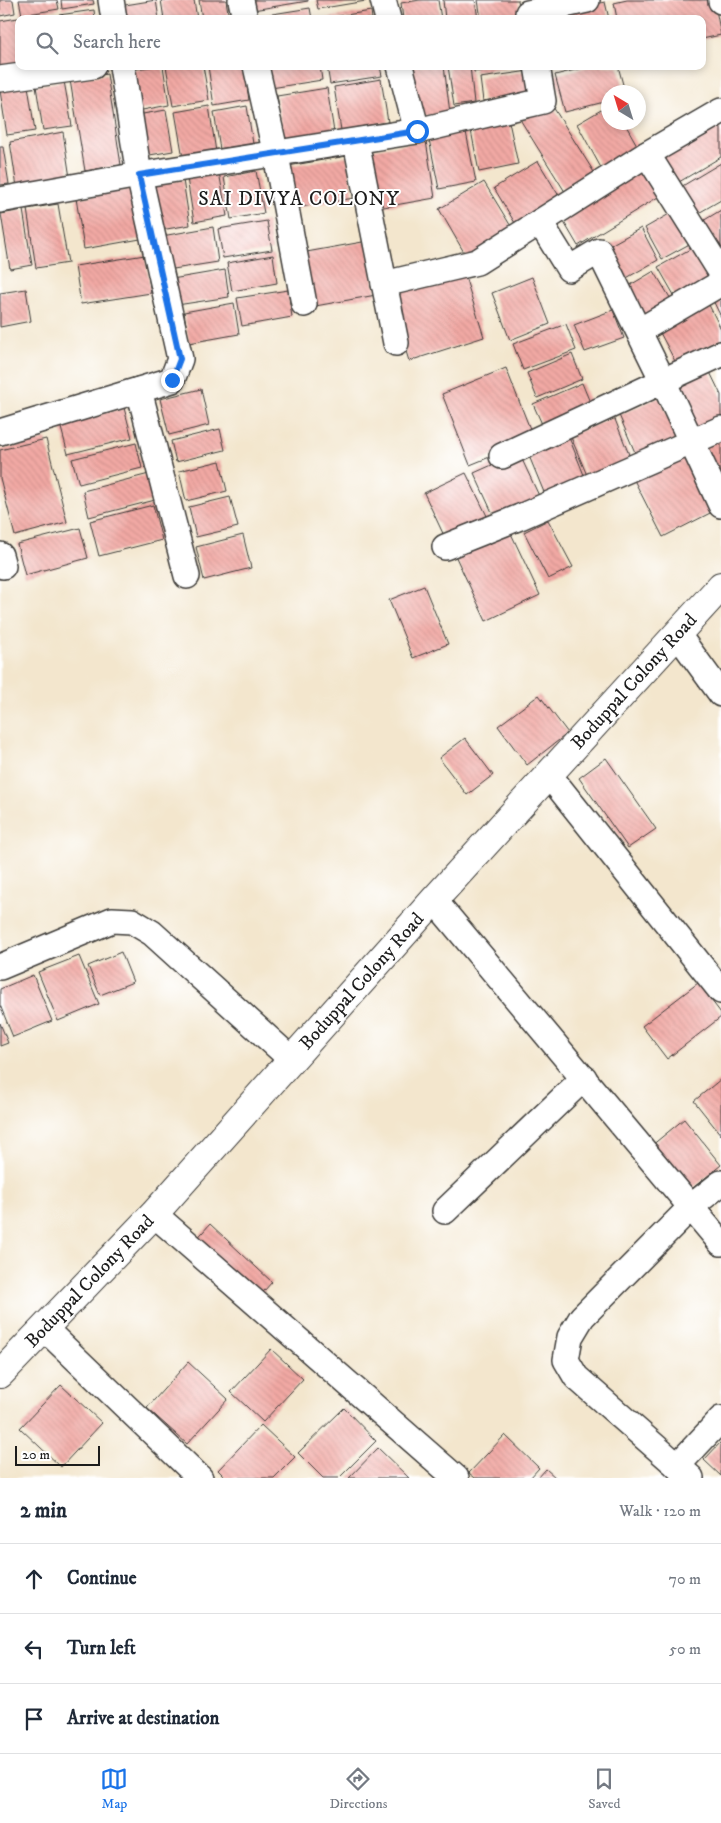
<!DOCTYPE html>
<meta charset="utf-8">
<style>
body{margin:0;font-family:"IM FELL DW Pica",serif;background:#f6f6f7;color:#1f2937}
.compass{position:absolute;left:601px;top:85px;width:45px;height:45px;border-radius:50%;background:#fff;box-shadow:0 2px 8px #0003;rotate:322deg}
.scale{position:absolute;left:15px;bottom:12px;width:85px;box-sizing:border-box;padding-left:5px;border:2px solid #1c1c1c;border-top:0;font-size:14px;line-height:18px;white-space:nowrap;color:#1c1c1c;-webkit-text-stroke:4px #fff;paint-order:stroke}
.stop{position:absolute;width:15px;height:15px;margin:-11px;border:4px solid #1a73e8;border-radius:50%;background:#fff}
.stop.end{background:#1a73e8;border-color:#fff;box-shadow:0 1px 5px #0008}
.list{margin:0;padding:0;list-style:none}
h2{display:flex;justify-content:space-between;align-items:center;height:65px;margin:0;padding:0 20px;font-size:21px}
h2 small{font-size:16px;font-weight:400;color:#747a83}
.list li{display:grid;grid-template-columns:32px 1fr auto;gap:15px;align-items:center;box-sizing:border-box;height:70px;padding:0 20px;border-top:1px solid #e0e1e3}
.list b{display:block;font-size:19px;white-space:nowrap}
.list em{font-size:16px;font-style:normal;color:#747a83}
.icon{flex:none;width:28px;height:28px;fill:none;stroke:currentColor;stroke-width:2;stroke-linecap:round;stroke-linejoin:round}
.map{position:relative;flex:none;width:721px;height:1478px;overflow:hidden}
.search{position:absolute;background:#fff;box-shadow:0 2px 8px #0003;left:15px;right:15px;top:15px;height:55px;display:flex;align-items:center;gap:12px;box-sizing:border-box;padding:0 18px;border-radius:10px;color:#747a83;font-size:19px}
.sheet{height:275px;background:#fff}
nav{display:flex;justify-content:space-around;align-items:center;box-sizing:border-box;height:70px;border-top:1px solid #e0e1e3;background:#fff;font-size:14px;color:#747a83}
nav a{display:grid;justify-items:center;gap:2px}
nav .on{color:#1a73e8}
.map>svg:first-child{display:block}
.building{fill:url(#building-back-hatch)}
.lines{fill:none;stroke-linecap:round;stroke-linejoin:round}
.street-casing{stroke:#3c3a37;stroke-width:28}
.secondary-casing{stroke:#3c3a37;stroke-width:30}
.street{stroke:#fff;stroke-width:25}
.secondary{stroke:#fff;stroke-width:28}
.route{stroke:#1a73e8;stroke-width:6}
.labels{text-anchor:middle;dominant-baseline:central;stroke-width:4;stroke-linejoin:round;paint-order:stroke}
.street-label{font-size:19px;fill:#1c1c1c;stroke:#fff}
.neighbourhood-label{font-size:20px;letter-spacing:1px;fill:#1c1c1c;stroke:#fff}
</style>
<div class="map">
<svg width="721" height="1478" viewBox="0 0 721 1478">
<defs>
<pattern id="building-back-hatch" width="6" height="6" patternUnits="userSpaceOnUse" patternTransform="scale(1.25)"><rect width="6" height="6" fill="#f2a9a4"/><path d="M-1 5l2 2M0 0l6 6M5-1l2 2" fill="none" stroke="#cf918d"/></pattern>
</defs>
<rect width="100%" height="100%" fill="#fff"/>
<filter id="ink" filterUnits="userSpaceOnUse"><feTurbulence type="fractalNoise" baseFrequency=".02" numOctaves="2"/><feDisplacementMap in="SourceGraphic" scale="10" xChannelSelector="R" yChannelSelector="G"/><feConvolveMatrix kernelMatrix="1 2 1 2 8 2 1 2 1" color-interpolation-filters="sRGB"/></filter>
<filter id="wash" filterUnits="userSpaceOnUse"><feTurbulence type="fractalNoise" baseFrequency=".0096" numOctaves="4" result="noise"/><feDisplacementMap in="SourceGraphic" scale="20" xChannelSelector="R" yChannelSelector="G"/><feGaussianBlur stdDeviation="1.12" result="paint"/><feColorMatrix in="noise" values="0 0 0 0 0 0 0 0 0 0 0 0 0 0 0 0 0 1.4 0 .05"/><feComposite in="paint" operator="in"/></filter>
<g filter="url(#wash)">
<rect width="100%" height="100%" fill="#f3e6cd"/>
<g id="blocks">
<g class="building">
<path d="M0,0H13L15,13L0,16Z"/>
<path d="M19,0H57L59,9L22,15Z"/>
<path d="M61,0H93L94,4L62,9Z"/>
<path d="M156,0L159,19H121L119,6Z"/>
<path d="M161,0H194L197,19H164Z"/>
<path d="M199,0H226L229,19H202Z"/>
<path d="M252,0H308V1L253,10Z"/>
<path d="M316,0H366V1L318,9Z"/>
<path d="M420,0H438L441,19H403L401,3Z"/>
<path d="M443,0H475L478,19H445Z"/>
<path d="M478,0H518L521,19H481Z"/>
<path d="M627,0H714L721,35L702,39V19H617L614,3Z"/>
<path d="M605,2L609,19H544L543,16Z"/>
<path d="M310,8L312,19H260V16Z"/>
<path d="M94,10L95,19H59V15Z"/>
<path d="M371,11L372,19H328V18Z"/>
<path d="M18,18L19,66L0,69V21Z"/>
<path d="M155,66H163L169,105L137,111L130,70Z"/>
<path d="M166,66H203L209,100L173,106Z"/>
<path d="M208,66H244L249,100L214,106Z"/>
<path d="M268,66H320L322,80L271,88Z"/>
<path d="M327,66H380L382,76L330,84Z"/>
<path d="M407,66H444L450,113L414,117Z"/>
<path d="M448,66H470L474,103L454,106Z"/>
<path d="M474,66H507V67L474,72Z"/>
<path d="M591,66H618L625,92H608V101L565,112L555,75Z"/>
<path d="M529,71L532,95L483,101L480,78Z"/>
<path d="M107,74L121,165L85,171L70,80Z"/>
<path d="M381,79L388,122L341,130L334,87Z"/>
<path d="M64,81L72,126L43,130L36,86Z"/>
<path d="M28,86L35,131L7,135L0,91Z"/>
<path d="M327,88L334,132L284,140L277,96Z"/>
<path d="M550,102L597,177L567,195L521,121Z"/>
<path d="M209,106L216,152L183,158L175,112Z"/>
<path d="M247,106L254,150L221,156L214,112Z"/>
<path d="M608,106V122H624L642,154L605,175L577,124Z"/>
<path d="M166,110L173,151L144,156L137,115Z"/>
<path d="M508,117L518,164L479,172L470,125Z"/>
<path d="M717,121L721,128V157L674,185L657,157Z"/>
<path d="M63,132L70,178L17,187L10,142Z"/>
<path d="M466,132L476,182L439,189L429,139Z"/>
<path d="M426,141L435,198L378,208L369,150Z"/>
<path d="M0,147H3L9,184L0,185Z"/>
<path d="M347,156L354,198L295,208L288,166Z"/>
<path d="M538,161L562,201L518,228L494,188Z"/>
<path d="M643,161L663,194L578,246L558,212Z"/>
<path d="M721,163V200L690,218L674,191Z"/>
<path d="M256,171L264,213L231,219L224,177Z"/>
<path d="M219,172L227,216L194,222L187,178Z"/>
<path d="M183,180L190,225L155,231L148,186Z"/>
<path d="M484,182L515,233L469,261L439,209Z"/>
<path d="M138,188L146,238L84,249L76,198Z"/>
<path d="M58,204L68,263L36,268L27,209Z"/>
<path d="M678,209L695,241L662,259L645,228Z"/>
<path d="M23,210L32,265L10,269L1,214Z"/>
<path d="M721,210V261L698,224Z"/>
<path d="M267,221L272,250L223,258L218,229Z"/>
<path d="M213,227L218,262L167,270L162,236Z"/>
<path d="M641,228L658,260L623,280L605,248Z"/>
<path d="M368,241L376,295L310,307L301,253Z"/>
<path d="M701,243L720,278L678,302L658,267Z"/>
<path d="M145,255L151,293L81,304L75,266Z"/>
<path d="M273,255L277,283L232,291L227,263Z"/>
<path d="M225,270L229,297L177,305L172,279Z"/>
<path d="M463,270L484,337L409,361L388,293Z"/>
<path d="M654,271L675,306L647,322L627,287Z"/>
<path d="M532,277L550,324L510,340L492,293Z"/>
<path d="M26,289L31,321L0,327V293Z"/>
<path d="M721,289V317L710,294Z"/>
<path d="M288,290L292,317L242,326L237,298Z"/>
<path d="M707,301L721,329V340L676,363L657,327Z"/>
<path d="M234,303L239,334L189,343L184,312Z"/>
<path d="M613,310L624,338L585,352L574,325Z"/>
<path d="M566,324L576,350L523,370L513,344Z"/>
<path d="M572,354L582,379L537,398L527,373Z"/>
<path d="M707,366L721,395V419L694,433L670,385Z"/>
<path d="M506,368L534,439L470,465L442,394Z"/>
<path d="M582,383L594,412L546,433L533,404Z"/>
<path d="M201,389L209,425L169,435L160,399Z"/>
<path d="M660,397L678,440L637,457L619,415Z"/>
<path d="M124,408L132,438L68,454L60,424Z"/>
<path d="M614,417L632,462L589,480L570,435Z"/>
<path d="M220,429L225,450L176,462L171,441Z"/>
<path d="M568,435L588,485L548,502L527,451Z"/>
<path d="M721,437V498L698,449Z"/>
<path d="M46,439L67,522L15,536L0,478V450Z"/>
<path d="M136,443L142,468L79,484L72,459Z"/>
<path d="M690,449L720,508L663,537L633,478Z"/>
<path d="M519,453L541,500L496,521L474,473Z"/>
<path d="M220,461L227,491L186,501L179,471Z"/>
<path d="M153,473L159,499L89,517L83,491Z"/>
<path d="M466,473L490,522L447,542L424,493Z"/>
<path d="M230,497L238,527L196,537L189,507Z"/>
<path d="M153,505L162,540L99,556L90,521Z"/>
<path d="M548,520L573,567L548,579L524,532Z"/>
<path d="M507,525L540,595L486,621L453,551Z"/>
<path d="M80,528L88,558L25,575L17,544Z"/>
<path d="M243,535L251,568L204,580L196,547Z"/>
<path d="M424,586L448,644L413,658L389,600Z"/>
<path d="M539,695L568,733L527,765L498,726Z"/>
<path d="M465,738L493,775L467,795L439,758Z"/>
<path d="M606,758L656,829L628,848L579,778Z"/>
<path d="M121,952L133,982L100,995L88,966Z"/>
<path d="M79,956L99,1004L58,1021L38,972Z"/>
<path d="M33,975L52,1021L13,1037L0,1005V989Z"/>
<path d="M698,983L721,1013V1017L667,1059L642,1026Z"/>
<path d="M0,1023L8,1043L0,1046Z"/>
<path d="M721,1079V1135L694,1101Z"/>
<path d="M684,1119L721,1165L688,1192L651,1146Z"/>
<path d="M210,1224L272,1282L256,1300L194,1242Z"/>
<path d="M271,1349L303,1379L263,1422L231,1392Z"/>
<path d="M188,1362L228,1399L187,1444L147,1408Z"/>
<path d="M61,1385L102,1423L61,1467L20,1428Z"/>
<path d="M344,1408L376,1441L339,1478H323L298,1453Z"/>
<path d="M261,1425L295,1457L274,1478H226L218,1470Z"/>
<path d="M505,1435L539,1468L530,1478H475L469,1473Z"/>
<path d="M721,1442V1476L704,1460Z"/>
<path d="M378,1448L409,1478H349Z"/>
<path d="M546,1469L556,1478H538Z"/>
</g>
</g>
</g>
<g filter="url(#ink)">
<use href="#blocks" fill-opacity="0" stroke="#3c3a37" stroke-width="1"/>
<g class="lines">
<g class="street-casing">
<g id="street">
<path d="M111,0L114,19"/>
<path d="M241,0L245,19"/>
<path d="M383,0L388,19"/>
<path d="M721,0V1"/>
<path d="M528,13L587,0"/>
<path d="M256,66L276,155L304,304"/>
<path d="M400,66L417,131"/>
<path d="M0,79L93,66"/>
<path d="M356,142L396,343"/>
<path d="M647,154L721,272"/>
<path d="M0,200L139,175L417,131L543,101L537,66"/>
<path d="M540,222L569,269L599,251L663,381L721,505"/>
<path d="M384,284L477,262L647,154L721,111"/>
<path d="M639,331L721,283"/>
<path d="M139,390L187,576"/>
<path d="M0,432L172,380L180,359L139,175L122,66"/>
<path d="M502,456L721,354"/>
<path d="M445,547L520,517L721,429"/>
<path d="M0,555L3,566"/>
<path d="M678,635L721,694"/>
<path d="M549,775L721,991"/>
<path d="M434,900L721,1243"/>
<path d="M0,967L112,920L132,921L152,933L291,1059"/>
<path d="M445,1211L584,1078"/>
<path d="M154,1214L456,1478"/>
<path d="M44,1328L200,1478"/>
<path d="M677,1466L721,1419"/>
<path d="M691,1478L576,1377L566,1360L570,1337L582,1317L692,1206L721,1183"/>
</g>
</g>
<g class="secondary-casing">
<g id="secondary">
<path id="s1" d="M0,1374L154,1214L434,900L721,586"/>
</g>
</g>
<use href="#street" class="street"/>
<use href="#secondary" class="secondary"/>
</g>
</g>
<g class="lines" filter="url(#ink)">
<path class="route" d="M172,380L180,359L139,175L417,131"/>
</g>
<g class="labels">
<g class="street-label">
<text stroke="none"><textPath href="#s1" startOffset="939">Boduppal Colony Road</textPath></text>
<text stroke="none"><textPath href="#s1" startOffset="534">Boduppal Colony Road</textPath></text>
<text stroke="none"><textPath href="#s1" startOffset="129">Boduppal Colony Road</textPath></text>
</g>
<g class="neighbourhood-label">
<text x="299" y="199">SAI DIVYA COLONY</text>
</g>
</g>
</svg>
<svg class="compass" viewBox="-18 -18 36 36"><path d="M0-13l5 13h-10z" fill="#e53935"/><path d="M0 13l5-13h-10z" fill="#747a83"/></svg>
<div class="scale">20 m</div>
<div class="stop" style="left:417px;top:131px"></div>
<div class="stop end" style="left:172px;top:380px"></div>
<div class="search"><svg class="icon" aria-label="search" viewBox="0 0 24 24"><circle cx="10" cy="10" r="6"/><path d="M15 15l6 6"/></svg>Search here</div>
</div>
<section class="sheet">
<h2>2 min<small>Walk · 120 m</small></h2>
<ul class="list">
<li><svg class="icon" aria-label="ahead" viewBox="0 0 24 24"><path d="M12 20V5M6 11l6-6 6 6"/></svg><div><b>Continue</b></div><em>70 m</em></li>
<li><svg class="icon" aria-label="left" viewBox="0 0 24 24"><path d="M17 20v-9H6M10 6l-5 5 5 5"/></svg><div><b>Turn left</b></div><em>50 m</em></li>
<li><svg class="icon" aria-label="arrive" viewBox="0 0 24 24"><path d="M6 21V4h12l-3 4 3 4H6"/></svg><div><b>Arrive at destination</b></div></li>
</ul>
</section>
<nav>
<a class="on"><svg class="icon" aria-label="map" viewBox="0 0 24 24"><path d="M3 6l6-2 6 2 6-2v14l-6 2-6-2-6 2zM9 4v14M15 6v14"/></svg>Map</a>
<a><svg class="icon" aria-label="directions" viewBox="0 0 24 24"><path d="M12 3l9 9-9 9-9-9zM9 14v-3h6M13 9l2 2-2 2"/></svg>Directions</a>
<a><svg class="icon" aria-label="saved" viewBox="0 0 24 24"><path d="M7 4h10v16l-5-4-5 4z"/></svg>Saved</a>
</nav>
